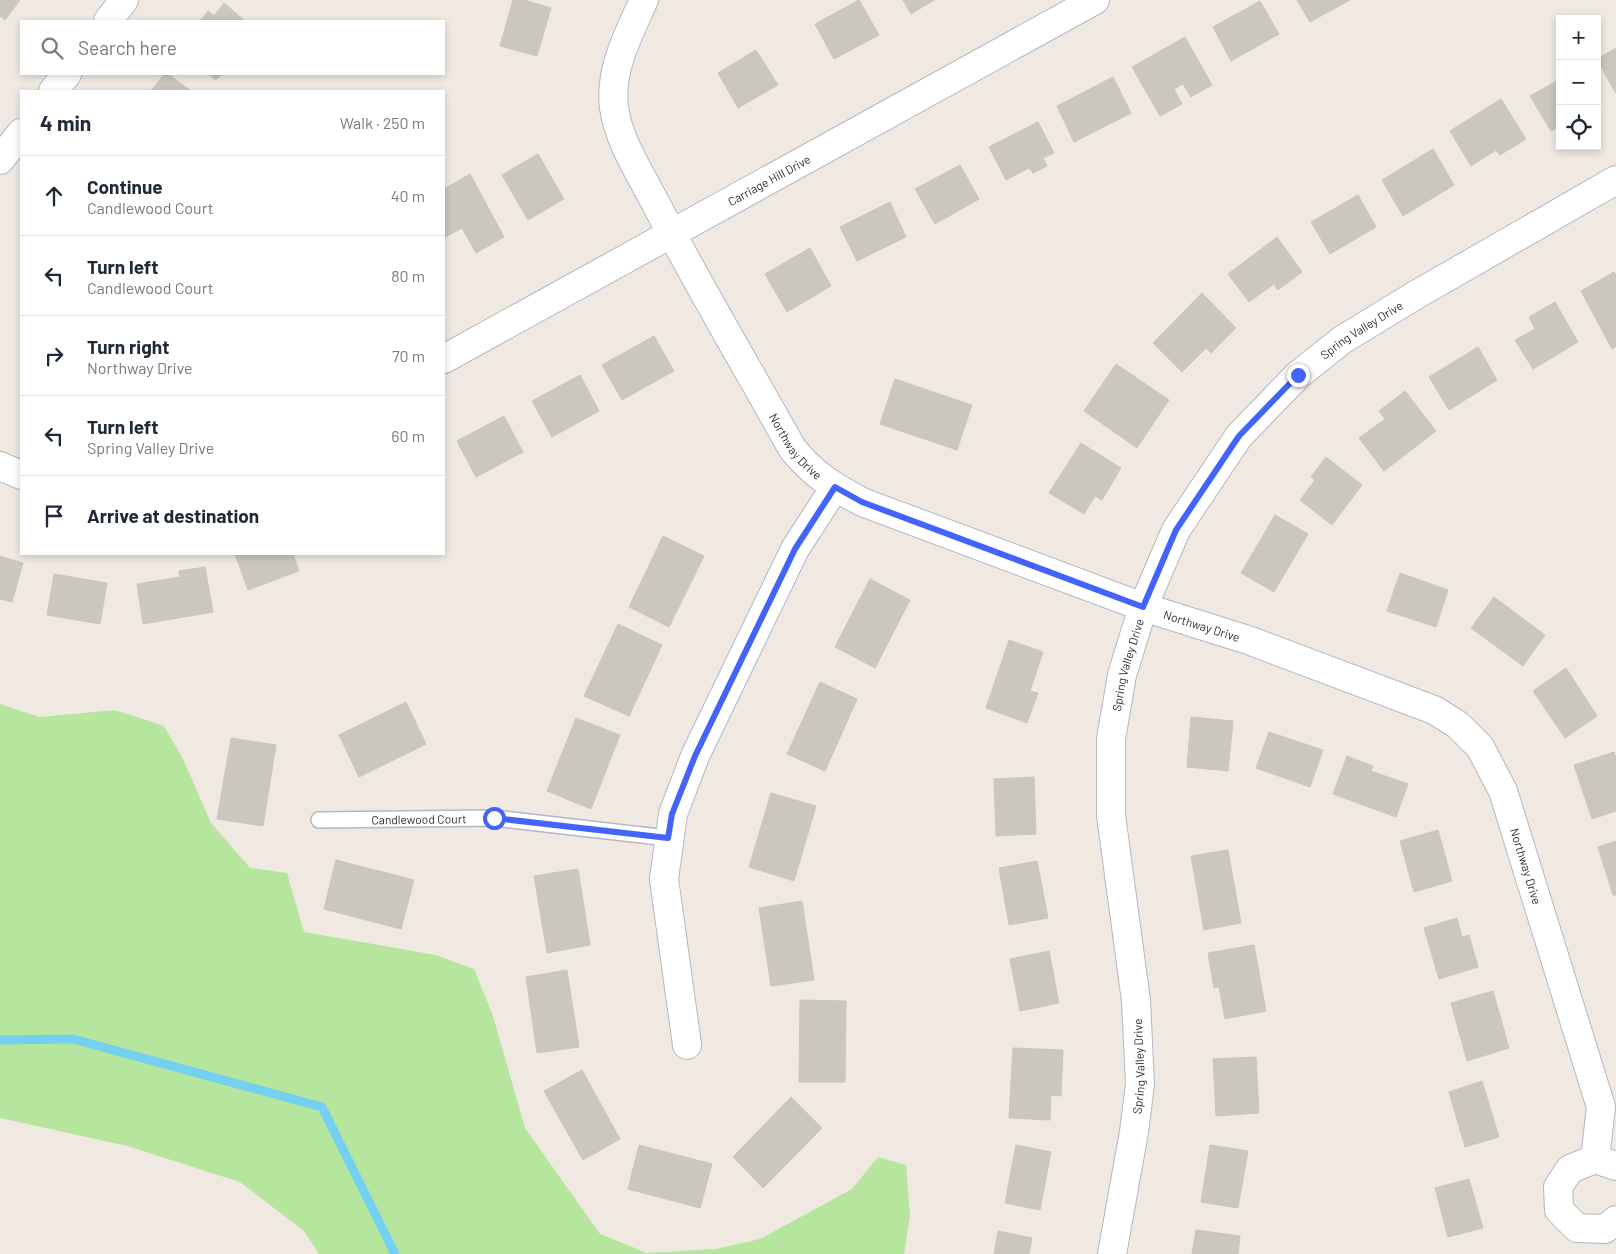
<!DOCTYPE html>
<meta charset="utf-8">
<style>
body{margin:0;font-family:Barlow,sans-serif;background:#f2f2f3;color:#1f2937}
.controls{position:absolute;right:15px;top:15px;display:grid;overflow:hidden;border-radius:0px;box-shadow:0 2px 8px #0003}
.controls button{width:45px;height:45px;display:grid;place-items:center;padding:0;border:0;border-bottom:1px solid #e0e1e3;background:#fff;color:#1f2937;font:25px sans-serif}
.stop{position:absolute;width:15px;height:15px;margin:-11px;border:4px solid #4264fb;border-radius:50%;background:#fff}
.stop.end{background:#4264fb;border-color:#fff;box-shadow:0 1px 5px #0008}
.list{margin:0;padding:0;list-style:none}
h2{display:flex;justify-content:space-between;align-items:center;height:65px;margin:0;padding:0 20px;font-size:21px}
h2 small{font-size:16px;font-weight:400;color:#747a83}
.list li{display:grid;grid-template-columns:32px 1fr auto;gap:15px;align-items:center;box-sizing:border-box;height:80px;padding:0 20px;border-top:1px solid #e0e1e3}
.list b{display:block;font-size:19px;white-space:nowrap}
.list p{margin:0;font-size:16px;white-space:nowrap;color:#747a83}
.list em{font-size:16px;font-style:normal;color:#747a83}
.icon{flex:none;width:28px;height:28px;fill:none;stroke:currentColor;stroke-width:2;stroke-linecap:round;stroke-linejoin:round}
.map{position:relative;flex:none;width:1616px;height:1254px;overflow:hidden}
.search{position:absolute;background:#fff;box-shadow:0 2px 8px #0003;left:20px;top:20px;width:425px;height:55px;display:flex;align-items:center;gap:12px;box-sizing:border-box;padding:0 18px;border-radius:0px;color:#747a83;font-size:19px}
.panel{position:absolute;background:#fff;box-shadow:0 2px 8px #0003;left:20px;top:90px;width:425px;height:465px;border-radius:0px}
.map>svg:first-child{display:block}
.green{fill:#b6e59e}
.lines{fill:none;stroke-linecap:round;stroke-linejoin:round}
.stream{stroke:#75cff0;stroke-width:9}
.building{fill:#cbc7bf;stroke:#cbc5ba}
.lane-casing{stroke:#b4b7c1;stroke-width:18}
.street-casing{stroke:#b4b7c1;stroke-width:30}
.lane{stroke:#fff;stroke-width:15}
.street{stroke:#fff;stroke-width:28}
.route{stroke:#4264fb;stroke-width:6}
.labels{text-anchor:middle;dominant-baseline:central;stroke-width:4;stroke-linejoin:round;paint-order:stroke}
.street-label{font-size:12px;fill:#2e2e2e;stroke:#fff}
</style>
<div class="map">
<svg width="1616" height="1254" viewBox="0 0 1616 1254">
<rect width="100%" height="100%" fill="#efe9e1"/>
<path class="green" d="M0,704L40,717L115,710L164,726L183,759L211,823L250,868L287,873L304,932L436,955L474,969L493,1016L525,1128L600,1234L647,1253L716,1249L760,1239L852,1189L878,1157L906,1165L910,1216L904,1254H319L304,1231L240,1182L127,1146L0,1118Z"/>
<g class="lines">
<path class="stream" d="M0,1040L73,1039L322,1107L395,1254"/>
</g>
<g class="building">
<path d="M0,0H20L5,20L0,16Z"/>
<path d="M513,0H524L551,8L537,56L500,46Z"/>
<path d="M859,0L879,35L834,59L815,24Z"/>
<path d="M903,0H934L911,14Z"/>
<path d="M1297,0H1350L1310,22Z"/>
<path d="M1260,1L1279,34L1231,61L1213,27Z"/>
<path d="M224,3L245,21H200L208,11L214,16Z"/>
<path d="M1185,37L1212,85L1191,97L1183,84L1174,89L1182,104L1160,116L1132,67Z"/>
<path d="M1616,48V92H1615L1597,59Z"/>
<path d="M756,50L778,85L738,108L718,73Z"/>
<path d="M164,74H168L191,91H151Z"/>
<path d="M208,74H222L216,80Z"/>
<path d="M1113,77L1131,113L1074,142L1057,106Z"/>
<path d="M1560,79V126L1551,131L1530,96Z"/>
<path d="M1501,99L1526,139L1500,155L1496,150L1471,166L1450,131Z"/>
<path d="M1038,122L1054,153L1043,158L1047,166L1033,173L1029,168L1006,180L989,147Z"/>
<path d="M1433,149L1454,185L1403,216L1382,180Z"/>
<path d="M538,154L564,199L528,220L502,175Z"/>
<path d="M960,165L979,199L935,224L915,189Z"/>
<path d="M470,174L504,237L476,253L462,228L444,238V189Z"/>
<path d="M1358,195L1376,227L1330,254L1311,222Z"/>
<path d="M890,202L906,237L857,261L840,227Z"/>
<path d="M1277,237L1302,272L1278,290L1274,284L1249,302L1228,274Z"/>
<path d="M810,248L831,286L787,312L765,274Z"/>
<path d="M1614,272L1616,276V346L1612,349L1581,291Z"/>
<path d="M1202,293L1236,328L1211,353L1206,348L1182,372L1153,343Z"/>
<path d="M1555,302L1578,342L1533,369L1515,340L1535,329L1529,317Z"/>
<path d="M654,336L674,371L622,400L602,365Z"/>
<path d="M1478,347L1497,380L1449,410L1429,377Z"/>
<path d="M1116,364L1169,400L1137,448L1084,411Z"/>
<path d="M580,375L599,411L552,437L532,401Z"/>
<path d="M895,379L972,405L957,450L880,424Z"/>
<path d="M1405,391L1436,431L1384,471L1359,438L1385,419L1379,411Z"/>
<path d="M504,416L523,452L476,477L457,441Z"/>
<path d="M1081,443L1121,468L1102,500L1095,496L1084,514L1049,493Z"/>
<path d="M1326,457L1362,485L1332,525L1300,500L1315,480L1311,477Z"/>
<path d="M1275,515L1308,534L1274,592L1241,573Z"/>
<path d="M663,536L704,556L669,627L629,607Z"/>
<path d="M235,554H293L299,571L248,590Z"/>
<path d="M0,556L23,563L12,602L0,599Z"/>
<path d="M205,567L213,612L143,624L137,584L180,577L179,571Z"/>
<path d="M1400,573L1448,590L1436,627L1387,611Z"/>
<path d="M54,574L107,583L100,624L47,615Z"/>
<path d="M870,579L910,600L875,668L835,647Z"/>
<path d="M1494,597L1545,635L1523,666L1471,628Z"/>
<path d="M618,624L662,645L629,716L584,696Z"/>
<path d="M1009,640L1043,652L1030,691L1038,693L1027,723L986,708Z"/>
<path d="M1566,668L1597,716L1565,738L1533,691Z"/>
<path d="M820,682L857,699L825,771L787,754Z"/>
<path d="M406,702L426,744L359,777L339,735Z"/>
<path d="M1191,717L1233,721L1228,771L1187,767Z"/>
<path d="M576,718L620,735L591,809L547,791Z"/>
<path d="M1269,732L1323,750L1310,787L1256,768Z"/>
<path d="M231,738L276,745L263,826L217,819Z"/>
<path d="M1614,752L1616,758V811L1592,819L1574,765Z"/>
<path d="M1347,756L1373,766L1371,771L1408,784L1396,817L1333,794Z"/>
<path d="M1034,777L1036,834L996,836L994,779Z"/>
<path d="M771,793L816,806L794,881L749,867Z"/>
<path d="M1438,830L1452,881L1414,892L1400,841Z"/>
<path d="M1616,841V895H1613L1598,847Z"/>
<path d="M1228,850L1241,923L1204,930L1191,856Z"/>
<path d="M336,860L414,880L401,929L324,909Z"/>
<path d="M1037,861L1048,918L1009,925L999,868Z"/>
<path d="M578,869L590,945L547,953L534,876Z"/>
<path d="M802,901L814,980L771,986L759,908Z"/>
<path d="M1457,918L1462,937L1469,935L1478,967L1439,979L1424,928Z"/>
<path d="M1254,945L1266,1011L1225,1019L1219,987L1214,988L1208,953Z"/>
<path d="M1049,951L1059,1003L1020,1011L1010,959Z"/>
<path d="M567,970L579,1047L537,1053L526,977Z"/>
<path d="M1493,991L1509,1048L1467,1061L1451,1003Z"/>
<path d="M800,1000L846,1001L845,1082H799Z"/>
<path d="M1013,1048L1063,1050L1061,1096L1051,1095L1050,1120L1009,1118Z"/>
<path d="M1256,1057L1259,1113L1216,1116L1213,1059Z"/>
<path d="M582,1070L620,1139L583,1160L544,1091Z"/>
<path d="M1482,1081L1499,1137L1465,1147L1449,1092Z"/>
<path d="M791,1097L822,1128L763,1188L733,1157Z"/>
<path d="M639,1145L712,1164L700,1208L628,1189Z"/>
<path d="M1016,1145L1051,1152L1040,1210L1005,1203Z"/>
<path d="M1210,1145L1248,1151L1238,1208L1201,1202Z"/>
<path d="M1469,1179L1483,1228L1448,1237L1435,1188Z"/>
<path d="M1196,1230L1240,1236L1238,1254H1192Z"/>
<path d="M998,1231L1032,1238L1029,1254H994Z"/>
</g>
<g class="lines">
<g class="lane-casing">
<g id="lane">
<path id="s1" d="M319,820L494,818L668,838"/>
</g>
</g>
<g class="street-casing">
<g id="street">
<path id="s2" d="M644,0C629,33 609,70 614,108C619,142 640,173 656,204C699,287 747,367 792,448C812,474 834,487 862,502L1143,607L1248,640L1434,710L1458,725L1480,747L1503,791L1601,1107L1595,1159"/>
<path d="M108,21L124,0"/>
<path d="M53,91L67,74"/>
<path d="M0,160L21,133"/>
<path id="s3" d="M444,359L1095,0"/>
<path d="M0,466L21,475"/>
<path d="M687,1045L664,879L673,814L695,756L795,549L835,487"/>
<path d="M1616,1166L1595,1159L1570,1169L1558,1187L1559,1210L1577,1228L1605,1229L1616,1220"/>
<path id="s4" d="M1112,1254L1134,1132L1140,1084L1136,1001L1111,815V739L1122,675L1143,607L1176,530L1239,436L1298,375L1342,340L1414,296L1616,180"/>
</g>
</g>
<use href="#lane" class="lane"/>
<use href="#street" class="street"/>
</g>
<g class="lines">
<path class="route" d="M494,818L668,838L672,814L695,756L795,549L835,487L862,502L1143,607L1176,530L1239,436L1298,375"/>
</g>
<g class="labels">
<g class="street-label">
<text stroke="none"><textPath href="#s3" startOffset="371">Carriage Hill Drive</textPath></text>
<text stroke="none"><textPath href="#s4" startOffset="1015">Spring Valley Drive</textPath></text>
<text stroke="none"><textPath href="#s2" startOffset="499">Northway Drive</textPath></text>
<text stroke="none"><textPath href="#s2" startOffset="949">Northway Drive</textPath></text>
<text stroke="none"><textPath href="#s4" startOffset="595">Spring Valley Drive</textPath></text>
<text stroke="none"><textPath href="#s1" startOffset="100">Candlewood Court</textPath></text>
<text stroke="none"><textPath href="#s2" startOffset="1384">Northway Drive</textPath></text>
<text stroke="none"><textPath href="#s4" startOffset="190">Spring Valley Drive</textPath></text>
</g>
</g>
</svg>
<div class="controls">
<button>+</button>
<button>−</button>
<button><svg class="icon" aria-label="locate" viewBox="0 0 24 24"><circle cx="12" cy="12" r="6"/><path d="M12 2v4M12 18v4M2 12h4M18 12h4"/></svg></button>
</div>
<div class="stop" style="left:494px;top:818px"></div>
<div class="stop end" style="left:1298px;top:375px"></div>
<div class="search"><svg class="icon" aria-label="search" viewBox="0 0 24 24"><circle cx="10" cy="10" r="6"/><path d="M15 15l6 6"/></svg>Search here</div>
<section class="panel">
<h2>4 min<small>Walk · 250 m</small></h2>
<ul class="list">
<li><svg class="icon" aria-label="ahead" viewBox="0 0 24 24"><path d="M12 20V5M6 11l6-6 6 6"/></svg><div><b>Continue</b><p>Candlewood Court</p></div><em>40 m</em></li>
<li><svg class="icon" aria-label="left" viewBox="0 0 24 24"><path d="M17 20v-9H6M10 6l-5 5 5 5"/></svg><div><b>Turn left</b><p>Candlewood Court</p></div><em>80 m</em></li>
<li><svg class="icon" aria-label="right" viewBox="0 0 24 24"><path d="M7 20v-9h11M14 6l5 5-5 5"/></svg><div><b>Turn right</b><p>Northway Drive</p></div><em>70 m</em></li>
<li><svg class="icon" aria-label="left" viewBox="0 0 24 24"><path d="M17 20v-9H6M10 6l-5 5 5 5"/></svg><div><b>Turn left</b><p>Spring Valley Drive</p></div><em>60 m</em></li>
<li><svg class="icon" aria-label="arrive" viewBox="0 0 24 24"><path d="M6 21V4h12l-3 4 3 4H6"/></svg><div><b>Arrive at destination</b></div></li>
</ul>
</section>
</div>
